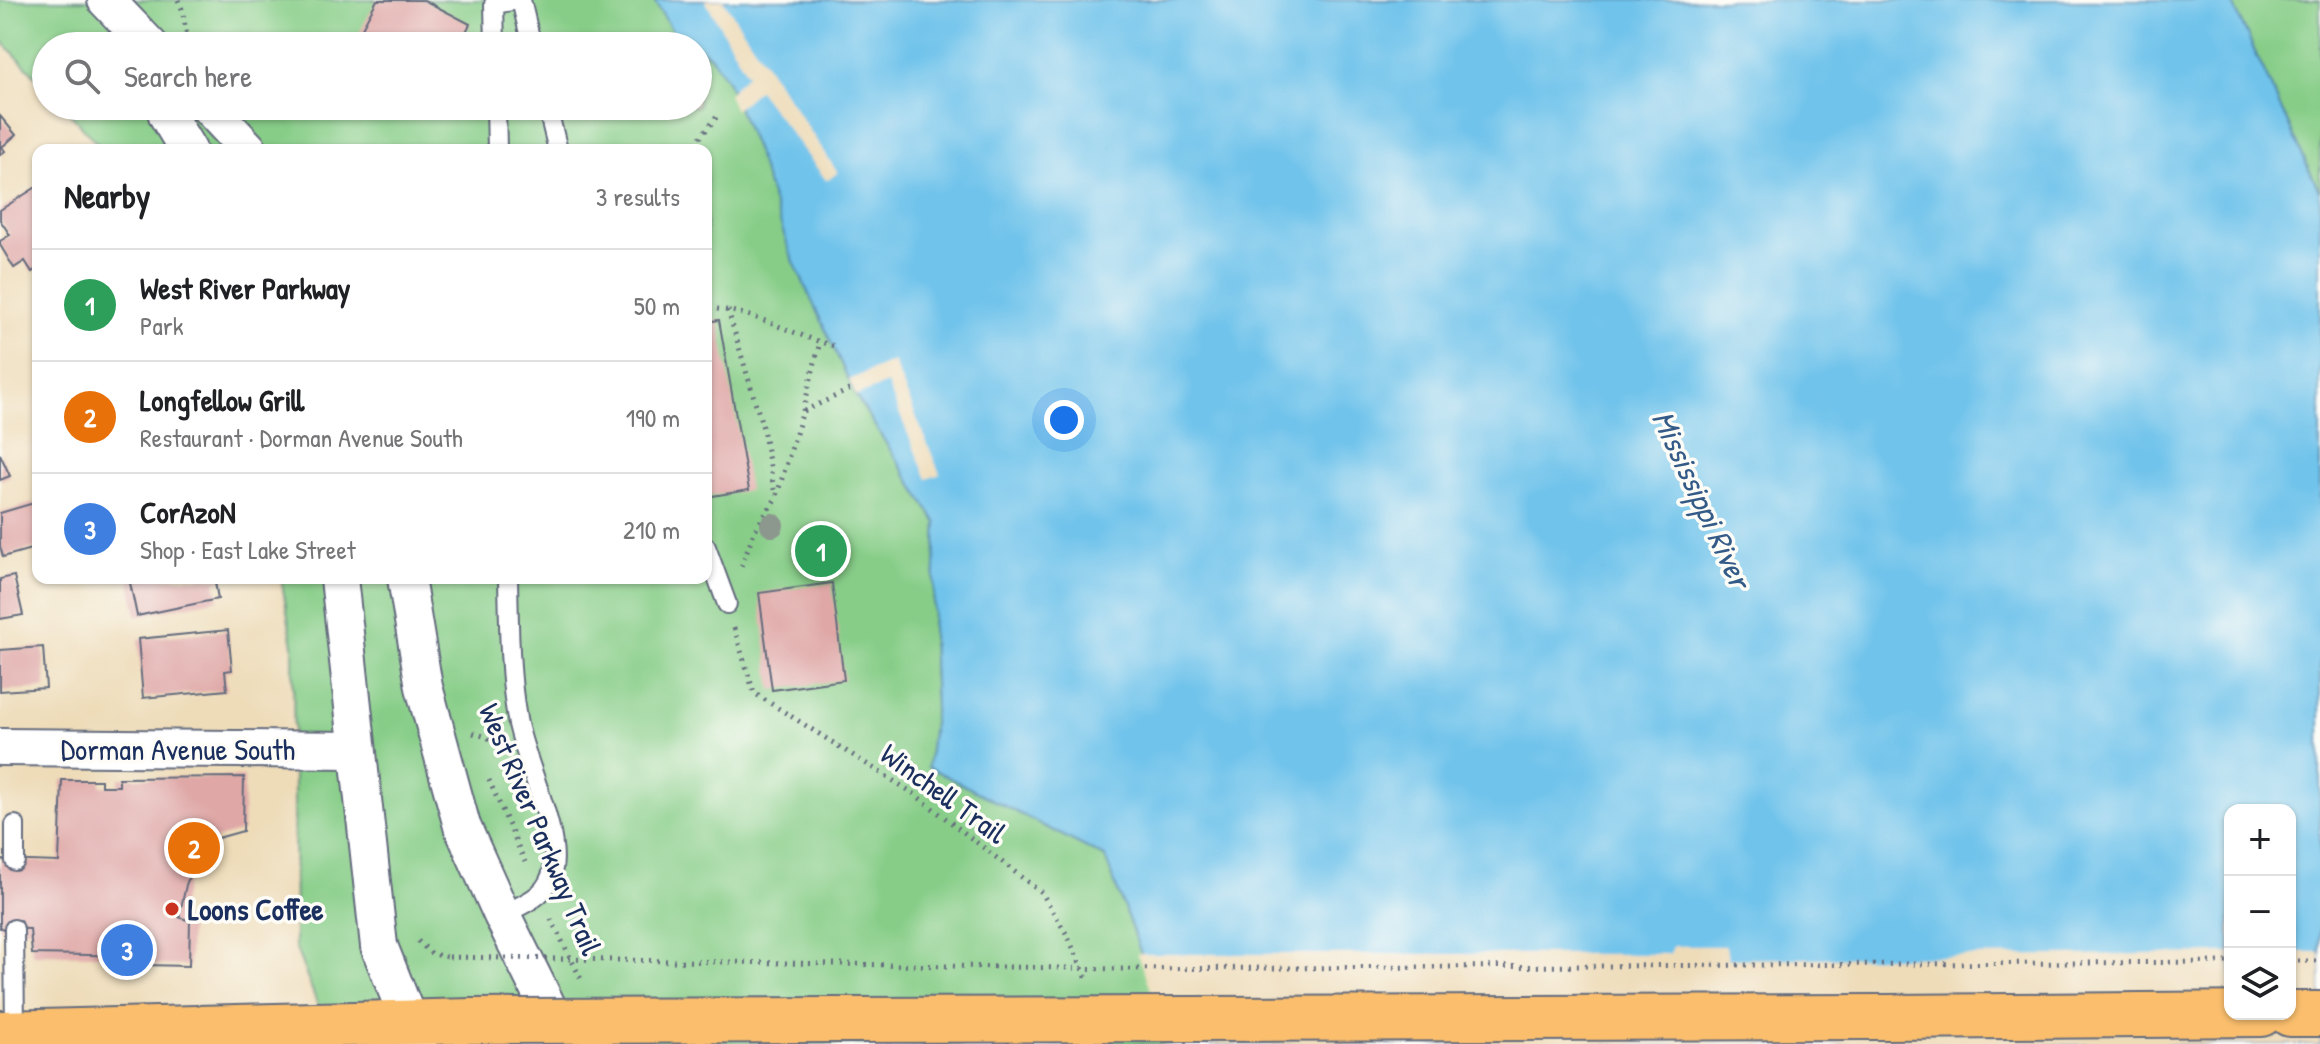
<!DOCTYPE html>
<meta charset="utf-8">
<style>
body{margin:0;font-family:"Patrick Hand",sans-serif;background:#f2f2f2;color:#202124}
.controls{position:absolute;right:24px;bottom:24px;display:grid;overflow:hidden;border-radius:16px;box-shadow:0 2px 6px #0004}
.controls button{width:72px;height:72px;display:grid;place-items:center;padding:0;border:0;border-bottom:2px solid #e0e0e0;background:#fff;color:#202124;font:40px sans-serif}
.you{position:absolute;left:1064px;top:420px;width:28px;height:28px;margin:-20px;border:6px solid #fff;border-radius:50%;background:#1a73e8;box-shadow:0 0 0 12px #1a73e833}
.badge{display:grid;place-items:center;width:52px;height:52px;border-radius:50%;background:#db2777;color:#fff;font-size:26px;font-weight:700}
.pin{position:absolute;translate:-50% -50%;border:4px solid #fff;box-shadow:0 2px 8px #0006}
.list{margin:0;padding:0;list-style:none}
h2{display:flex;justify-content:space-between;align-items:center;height:104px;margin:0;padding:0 32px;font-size:34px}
h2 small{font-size:26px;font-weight:400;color:#757577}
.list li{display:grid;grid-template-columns:52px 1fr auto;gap:24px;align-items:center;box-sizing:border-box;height:112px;padding:0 32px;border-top:2px solid #e0e0e0}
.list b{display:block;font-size:30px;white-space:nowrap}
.list p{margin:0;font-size:26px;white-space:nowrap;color:#757577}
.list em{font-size:26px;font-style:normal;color:#757577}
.icon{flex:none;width:44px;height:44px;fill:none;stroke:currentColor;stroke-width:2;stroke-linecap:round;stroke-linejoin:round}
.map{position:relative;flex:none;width:2320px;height:1044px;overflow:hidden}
.search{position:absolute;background:#fff;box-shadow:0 2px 6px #0004;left:32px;top:32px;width:680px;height:88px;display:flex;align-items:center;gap:20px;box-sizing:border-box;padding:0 28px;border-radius:44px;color:#757577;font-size:30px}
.panel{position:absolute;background:#fff;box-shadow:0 2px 6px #0004;left:32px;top:144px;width:680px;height:440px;border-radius:16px}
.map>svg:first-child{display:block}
.green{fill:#87cd88;stroke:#517e73;stroke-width:2}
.water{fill:#6fc3eb;stroke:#4579a4;stroke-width:2;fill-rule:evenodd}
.pier{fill:#eedcb9}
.building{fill:#dfa8a7}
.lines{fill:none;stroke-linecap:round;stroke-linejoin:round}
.service-casing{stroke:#656c7e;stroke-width:22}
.minor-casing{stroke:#656c7e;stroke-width:40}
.primary-casing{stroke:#656c7e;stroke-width:48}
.path{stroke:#656c7e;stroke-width:5;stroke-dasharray:2 6;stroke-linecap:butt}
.service{stroke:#fff;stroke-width:18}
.minor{stroke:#fff;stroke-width:36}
.primary{stroke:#fabe6d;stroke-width:44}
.primary-bridge-casing{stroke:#656c7e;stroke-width:48;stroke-linecap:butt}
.path-bridge{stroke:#656c7e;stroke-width:5;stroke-dasharray:2 6;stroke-linecap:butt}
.primary-bridge{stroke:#fabe6d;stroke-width:44}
.tree{fill:#8c978e}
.poi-dot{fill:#c8321e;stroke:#fdfcf7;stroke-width:3}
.labels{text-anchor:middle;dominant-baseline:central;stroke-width:7;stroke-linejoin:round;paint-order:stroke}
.street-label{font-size:30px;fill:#1b2f5e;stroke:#fdfcf7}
.poi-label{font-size:30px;font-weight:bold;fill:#1b2f5e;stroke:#fdfcf7;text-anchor:start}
.water-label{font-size:32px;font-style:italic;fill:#345b88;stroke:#fdfcf7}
</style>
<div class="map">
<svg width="2320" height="1044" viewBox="0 0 2320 1044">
<rect width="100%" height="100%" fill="#fdfcf7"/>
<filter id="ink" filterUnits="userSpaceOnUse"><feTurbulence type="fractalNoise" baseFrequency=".0125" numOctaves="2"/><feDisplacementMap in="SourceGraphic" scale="16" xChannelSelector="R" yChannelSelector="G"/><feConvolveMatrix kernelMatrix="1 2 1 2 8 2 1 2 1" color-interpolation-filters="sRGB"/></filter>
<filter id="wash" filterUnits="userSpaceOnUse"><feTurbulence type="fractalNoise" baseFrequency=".006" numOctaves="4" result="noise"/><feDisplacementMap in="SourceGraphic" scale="32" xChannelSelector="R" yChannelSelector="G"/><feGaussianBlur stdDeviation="1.8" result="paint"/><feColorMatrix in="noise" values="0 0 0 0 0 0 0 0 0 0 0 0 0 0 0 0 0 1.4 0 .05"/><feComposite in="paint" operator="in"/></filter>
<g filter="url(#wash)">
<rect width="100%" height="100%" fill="#eedcb9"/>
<g class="green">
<path d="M0,0H654L674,34L694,46H46V87L0,39Z"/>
<path d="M2231,0H2320V193Z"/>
<path d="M698,49L711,57L727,80L856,396L937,523L932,634L935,706L928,767L1105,857L1175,1044H333L295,946L293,645L281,578H706V150H103L63,106H698Z"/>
</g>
<path class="water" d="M654,0H2231L2320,193V1044H1175L1105,857L928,767L935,706L932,634L937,523L856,396L792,258L757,154L727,80L711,57L698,46L674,34ZM2230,810H2290V1014H2230Z"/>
<g class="pier">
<path d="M705,0H723L838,173L826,180L758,90L735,110L728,94L747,74Z"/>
<path d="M893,361L940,474L927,479L887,384L856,396L849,380Z"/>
<path d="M1673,946H1726L1728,959L2230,953V1014H2290V952H2320V1044H1171L1137,954H1670Z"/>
</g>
<g id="blocks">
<g class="building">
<path d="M377,0H424L470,24L459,46H369L356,39Z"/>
<path d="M0,116L16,135L2,147L5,151L0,155Z"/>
<path d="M38,186V268L32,272L25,261L14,268L0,245V241L10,235L0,220V210Z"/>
<path d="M719,320L749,490L706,497V322Z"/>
<path d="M0,454L10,476L0,480Z"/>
<path d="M37,502L38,547L3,557L0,546V513Z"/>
<path d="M14,576L23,615L0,619V579Z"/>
<path d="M129,578H225V579L215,582L218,599L137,616Z"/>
<path d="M832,583L844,680L772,690L759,593Z"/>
<path d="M228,630L232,670L225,671L227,690L143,698L138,639Z"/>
<path d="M43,647L46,688L0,691V650Z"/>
<path d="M244,777L243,831L218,838L196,859L186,885L179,917L190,921L189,966L144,965L143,956L32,954L30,929L0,928V860L59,862L62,780H101V786H119V778Z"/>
</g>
</g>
</g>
<g filter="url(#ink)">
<use href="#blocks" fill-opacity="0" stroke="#656c7e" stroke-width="2"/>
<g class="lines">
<g class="service-casing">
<g id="service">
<path d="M521,0L532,46"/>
<path d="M495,46L494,4L518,0"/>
<path d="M496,106L497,150"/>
<path d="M547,106L558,150"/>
<path d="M706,547L727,604"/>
<path d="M15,825V861"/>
<path d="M502,915C525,903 548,897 553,868C560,830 524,760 517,719C509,673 509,625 508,578"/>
<path d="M14,929L15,1032"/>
</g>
</g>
<g class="minor-casing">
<g id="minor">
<path d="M106,0L150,46"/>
<path d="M165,106L167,115L188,150"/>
<path d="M208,106L249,150"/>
<path d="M339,578L379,946L418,1044"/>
<path d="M406,578L424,687L462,826L502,915L566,1044"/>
<path d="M0,747L357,750"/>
</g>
</g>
<g class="primary-casing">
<g id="primary">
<path d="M2290,1014H2320"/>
<path d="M1885,1017L2261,1014"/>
<path d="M0,1033L472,1021"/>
</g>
</g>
<g class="path">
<path d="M178,0L182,9L188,42"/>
<path d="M690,150L719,114"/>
<path d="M717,309C759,313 794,336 835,346"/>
<path d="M728,310L763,428L775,495"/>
<path d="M804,411L853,388"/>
<path d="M741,566L755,530L776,498L803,411L820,342"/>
<path d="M734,628L754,693L913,793L1042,893L1067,935L1088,981"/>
<path d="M473,733L487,737L496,744"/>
<path d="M489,780L525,862"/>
<path d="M551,919L582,981"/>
<path d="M418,941L432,954L449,957"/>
<path d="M2290,961H2320"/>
</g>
<use href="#service" class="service"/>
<use href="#minor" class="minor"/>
<use href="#primary" class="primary"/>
<g class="primary-bridge-casing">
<path id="primary-bridge" d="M472,1021L1885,1017"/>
</g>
<path class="path-bridge" d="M449,957L1119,969L2230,962"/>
<use href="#primary-bridge" class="primary-bridge"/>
</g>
<circle class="tree" cx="772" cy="525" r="12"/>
</g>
<circle class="poi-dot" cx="172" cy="909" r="8"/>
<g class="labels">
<g class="street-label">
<text x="178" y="749">Dorman Avenue South</text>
<text transform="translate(944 793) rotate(36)">Winchell Trail</text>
<text transform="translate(541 829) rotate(67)">West River Parkway Trail</text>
</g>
<g class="poi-label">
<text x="188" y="909">Loons Coffee</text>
</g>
<g class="water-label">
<text transform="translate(1702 499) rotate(65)">Mississippi River</text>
</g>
</g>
</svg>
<div class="controls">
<button>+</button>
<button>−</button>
<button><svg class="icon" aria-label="layers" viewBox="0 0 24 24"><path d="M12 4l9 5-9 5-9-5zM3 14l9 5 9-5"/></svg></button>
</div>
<div class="you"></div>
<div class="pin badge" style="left:821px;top:551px;background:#2e9e5b">1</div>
<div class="pin badge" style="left:194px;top:848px;background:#e8710a">2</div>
<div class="pin badge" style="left:127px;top:950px;background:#3f7fe0">3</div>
<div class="search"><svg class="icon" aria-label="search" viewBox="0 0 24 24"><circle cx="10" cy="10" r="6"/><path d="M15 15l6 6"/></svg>Search here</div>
<section class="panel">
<h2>Nearby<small>3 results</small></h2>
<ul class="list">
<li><span class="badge" style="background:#2e9e5b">1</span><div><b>West River Parkway</b><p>Park</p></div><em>50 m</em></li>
<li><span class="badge" style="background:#e8710a">2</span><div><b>Longfellow Grill</b><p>Restaurant · Dorman Avenue South</p></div><em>190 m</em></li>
<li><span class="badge" style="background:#3f7fe0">3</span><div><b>CorAzoN</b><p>Shop · East Lake Street</p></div><em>210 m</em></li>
</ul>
</section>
</div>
